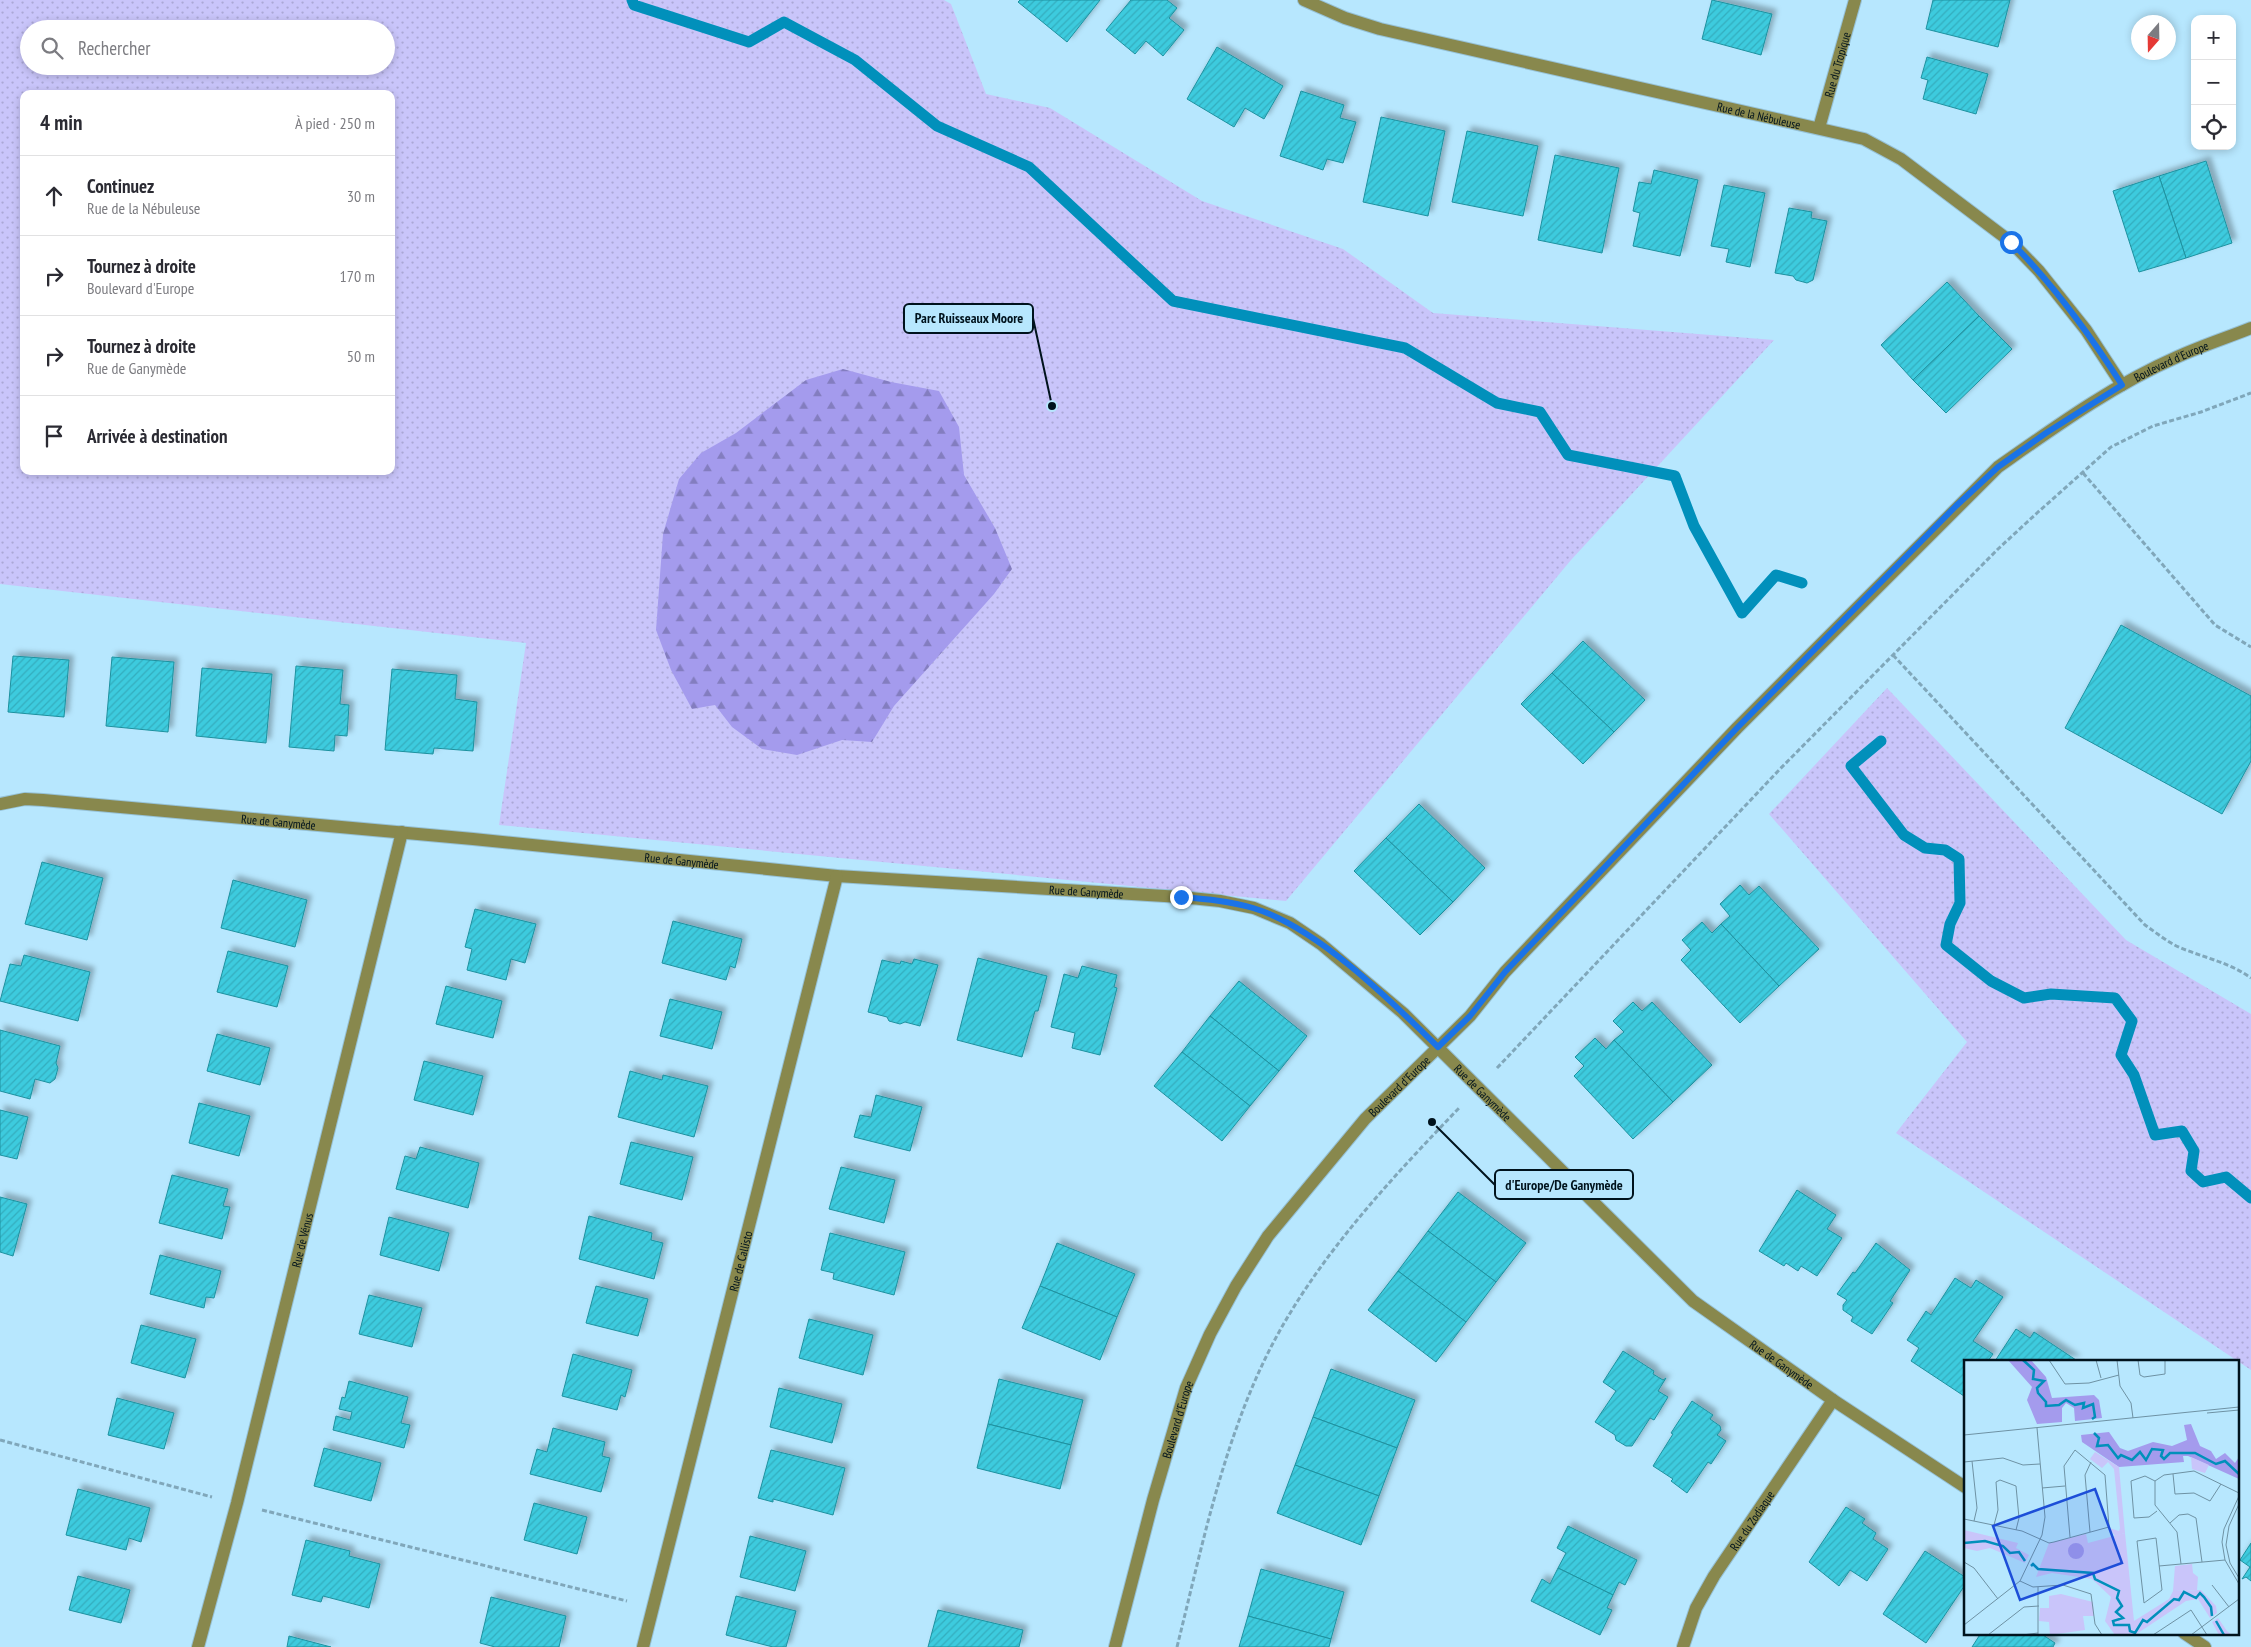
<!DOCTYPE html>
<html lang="fr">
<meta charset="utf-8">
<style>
body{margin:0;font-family:"PT Sans Narrow",sans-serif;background:#f7f7f7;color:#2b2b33}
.controls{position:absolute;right:15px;top:15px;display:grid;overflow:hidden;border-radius:10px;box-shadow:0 2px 8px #0003}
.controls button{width:45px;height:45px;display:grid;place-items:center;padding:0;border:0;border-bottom:1px solid #e1e1e2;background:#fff;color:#2b2b33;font:25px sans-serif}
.compass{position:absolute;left:2131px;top:15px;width:45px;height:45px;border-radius:50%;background:#fff;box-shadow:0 2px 8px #0003;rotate:200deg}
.stop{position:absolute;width:15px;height:15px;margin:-11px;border:4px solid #1a73e8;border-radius:50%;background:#fff}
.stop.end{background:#1a73e8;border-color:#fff;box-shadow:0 1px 5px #0008}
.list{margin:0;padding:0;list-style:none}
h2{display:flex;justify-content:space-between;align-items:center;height:65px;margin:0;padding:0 20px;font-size:21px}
h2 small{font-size:16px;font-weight:400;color:#7c7c81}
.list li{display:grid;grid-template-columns:32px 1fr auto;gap:15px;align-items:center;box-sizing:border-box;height:80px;padding:0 20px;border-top:1px solid #e1e1e2}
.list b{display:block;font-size:19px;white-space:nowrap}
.list p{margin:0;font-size:16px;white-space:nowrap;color:#7c7c81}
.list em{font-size:16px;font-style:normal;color:#7c7c81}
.icon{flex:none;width:28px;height:28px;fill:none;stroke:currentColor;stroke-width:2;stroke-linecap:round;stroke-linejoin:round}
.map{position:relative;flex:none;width:2251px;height:1647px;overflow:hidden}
.search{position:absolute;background:#fff;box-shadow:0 2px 8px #0003;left:20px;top:20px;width:375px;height:55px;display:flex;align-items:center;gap:12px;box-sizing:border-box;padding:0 18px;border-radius:28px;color:#7c7c81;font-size:19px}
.panel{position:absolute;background:#fff;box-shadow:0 2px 8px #0003;left:20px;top:90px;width:375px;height:385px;border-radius:10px}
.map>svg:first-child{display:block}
.grass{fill:url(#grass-dots);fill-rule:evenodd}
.forest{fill:url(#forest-firs)}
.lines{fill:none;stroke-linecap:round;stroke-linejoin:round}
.stream{stroke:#0190bb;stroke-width:11}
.building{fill:url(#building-hatch);stroke:#1e919f;filter:url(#shadow)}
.minor-casing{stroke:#96c1d6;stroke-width:14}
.tertiary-casing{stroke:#96c1d6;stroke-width:14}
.path{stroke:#80a7ba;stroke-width:3;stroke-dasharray:5 2.5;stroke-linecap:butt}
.minor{stroke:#88884d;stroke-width:12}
.tertiary{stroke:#88884d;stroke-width:12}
.route{stroke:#1a73e8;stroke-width:6}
.labels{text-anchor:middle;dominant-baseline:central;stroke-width:5;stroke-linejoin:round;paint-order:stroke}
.street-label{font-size:12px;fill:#00131d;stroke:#b7e7fe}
.inset-river{fill:none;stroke:#0190bb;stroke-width:2.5}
.inset-road{fill:none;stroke:#6e92a4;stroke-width:1}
.view{fill:#1d4ed8;fill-opacity:0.15;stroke:#1d4ed8;stroke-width:2.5}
.inset-edge{fill:none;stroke:#00131d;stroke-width:2.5}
.leader{fill:none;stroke:#00131d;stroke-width:2}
.callout-dot{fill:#00131d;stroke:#b7e7fe;stroke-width:2}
.callout{fill:#b7e7fe;stroke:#00131d;stroke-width:2}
.callout-label{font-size:14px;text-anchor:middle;font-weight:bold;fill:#00131d}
</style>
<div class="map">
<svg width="2251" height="1647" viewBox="0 0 2251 1647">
<defs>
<pattern id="grass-dots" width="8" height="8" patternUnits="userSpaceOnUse" patternTransform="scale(1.25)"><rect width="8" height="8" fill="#c9c5fa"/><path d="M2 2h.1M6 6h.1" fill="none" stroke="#aba8d6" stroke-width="1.8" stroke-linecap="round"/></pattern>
<pattern id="forest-firs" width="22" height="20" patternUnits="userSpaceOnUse" patternTransform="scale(1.25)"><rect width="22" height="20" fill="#a49bed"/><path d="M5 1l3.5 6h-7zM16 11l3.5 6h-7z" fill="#837dbf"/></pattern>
<pattern id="building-hatch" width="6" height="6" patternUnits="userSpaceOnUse" patternTransform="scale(1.25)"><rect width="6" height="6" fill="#3dcbde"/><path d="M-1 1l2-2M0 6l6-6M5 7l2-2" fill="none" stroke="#34adbe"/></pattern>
<filter id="shadow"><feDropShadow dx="4.5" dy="-4.5" stdDeviation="2.5" flood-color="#0004"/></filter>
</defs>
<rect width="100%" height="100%" fill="#b7e7fe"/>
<g class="grass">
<path d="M0,0H944L951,4L986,94L1050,108L1202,201L1343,249L1433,313L1774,340L1571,560L1286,901L499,825L526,643L0,584ZM29,29H386V66H29ZM24,94H391V471H24Z"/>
<path d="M1887,688L2126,940L2251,1014V1370L1896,1133L1967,1042L1769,814Z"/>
</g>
<path class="forest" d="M843,369L891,382L939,391L959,427L964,475L995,528L1012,569L994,594L894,706L872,742L842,740L797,755L762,749L732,727L715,705L692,709L671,670L656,630L663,534L679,479L701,453L736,433L806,380Z"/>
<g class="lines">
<g class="stream">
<path d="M632,0L634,5L749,42L784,22L855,60L937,126L1029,167L1173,301L1405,348L1497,403L1540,412L1568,455L1675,476L1694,526L1742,613L1776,575L1802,583"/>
<path d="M1881,741L1851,766L1904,835L1925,848L1945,850L1959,859L1960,903L1950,924L1946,945L1991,981L2024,998L2051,994L2115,998L2132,1021L2121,1055L2134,1075L2155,1135L2182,1131L2194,1151L2191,1171L2203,1182L2226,1177L2251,1198"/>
</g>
</g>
<g class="building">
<path d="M1020,0H1100L1067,42L1018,2Z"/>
<path d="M1131,0H1167L1177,8L1169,18L1184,30L1163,56L1146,41L1135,54L1106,30Z"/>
<path d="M1712,0L1772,14L1761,55L1702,39Z"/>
<path d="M1933,0H2010L1998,47L1926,29Z"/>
<path d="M1217,47L1283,86L1264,119L1245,108L1234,127L1187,99Z"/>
<path d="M1927,57L1988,74L1976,114L1923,99L1928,80L1921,78Z"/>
<path d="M1301,91L1344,105L1340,118L1356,122L1343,163L1327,159L1323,170L1280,156Z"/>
<path d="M1381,117L1445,131L1428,216L1363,202Z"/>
<path d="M1467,131L1538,146L1523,216L1452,202Z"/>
<path d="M1555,155L1619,168L1602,253L1538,240Z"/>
<path d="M2206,161L2232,243L2186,258L2159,176Z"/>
<path d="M1654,170L1698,180L1680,256L1633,246L1640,213L1633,211L1639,182L1651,184Z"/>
<path d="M2159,176L2186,258L2139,272L2113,191Z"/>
<path d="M1724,185L1765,193L1750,267L1726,262L1729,249L1711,246Z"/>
<path d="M1789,208L1812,212L1811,218L1827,221L1813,280L1807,283L1796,280L1793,276L1775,273Z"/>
<path d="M1947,282L1979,316L1913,380L1881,345Z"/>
<path d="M1979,316L2012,349L1946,413L1913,380Z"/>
<path d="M2121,625L2251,696V761L2222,814L2065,728Z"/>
<path d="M1583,641L1645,700L1614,732L1552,673Z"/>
<path d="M13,656L69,660L64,717L8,712Z"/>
<path d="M112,657L174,662L168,732L106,726Z"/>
<path d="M296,666L343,670L340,704L349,705L347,736L335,735L334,751L289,747Z"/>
<path d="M202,668L272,674L266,743L196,736Z"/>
<path d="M392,669L457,675L455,699L477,702L473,751L434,748L433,754L385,750Z"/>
<path d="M1552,673L1614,732L1583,764L1521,704Z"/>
<path d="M1419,804L1485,868L1453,902L1386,838Z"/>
<path d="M1386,838L1453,902L1420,935L1354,871Z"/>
<path d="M42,862L103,878L87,940L25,924Z"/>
<path d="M233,880L307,900L295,947L221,928Z"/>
<path d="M1740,885L1749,895L1759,886L1819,949L1779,986L1721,924L1730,916L1720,904Z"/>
<path d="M475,909L536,924L525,963L511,959L506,980L467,970L472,949L465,947Z"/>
<path d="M673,921L742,939L735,968L730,966L726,980L662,963Z"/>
<path d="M1702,922L1712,933L1721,924L1779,986L1740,1023L1681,960L1691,950L1682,940Z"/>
<path d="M228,951L288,966L277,1007L217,992Z"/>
<path d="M24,955L90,972L78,1021L0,1001L10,964L21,966Z"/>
<path d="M978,958L1047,976L1038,1011H1035L1022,1057L957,1040Z"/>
<path d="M914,959L938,965L920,1026L905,1022L900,1024L889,1021L887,1017L868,1012L882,960L900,964L901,961L912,964Z"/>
<path d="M1082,966L1117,975L1114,987L1117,988L1100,1055L1072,1048L1075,1033L1051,1027L1064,974L1078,978Z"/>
<path d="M1239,981L1307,1036L1279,1071L1210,1016Z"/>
<path d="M446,986L502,1001L493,1038L436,1024Z"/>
<path d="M670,999L722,1012L712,1049L660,1036Z"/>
<path d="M1633,1002L1642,1011L1652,1002L1712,1065L1673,1102L1614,1040L1624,1032L1613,1021Z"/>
<path d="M1210,1016L1279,1071L1250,1106L1182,1052Z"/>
<path d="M0,1030L60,1046L56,1063L58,1068L55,1079L50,1083L35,1079L30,1099L0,1091Z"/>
<path d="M217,1034L270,1048L260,1085L207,1071Z"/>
<path d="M1595,1038L1606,1049L1614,1040L1673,1102L1633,1139L1574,1076L1584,1066L1575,1057Z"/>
<path d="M1182,1052L1250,1106L1222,1141L1154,1086Z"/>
<path d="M424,1061L483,1076L473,1115L414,1100Z"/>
<path d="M630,1071L662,1080L663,1075L708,1086L694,1137L618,1117Z"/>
<path d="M876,1095L922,1107L910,1151L854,1137L860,1115L871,1117Z"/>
<path d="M199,1103L250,1116L239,1156L189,1143Z"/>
<path d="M0,1110L28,1117L17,1159L0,1155Z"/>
<path d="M631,1142L693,1157L682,1200L620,1184Z"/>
<path d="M420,1147L479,1163L468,1208L396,1189L405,1156L416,1159Z"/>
<path d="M841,1167L895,1180L884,1223L829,1209Z"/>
<path d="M172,1175L228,1189L223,1206L230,1207L222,1239L159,1223Z"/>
<path d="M1797,1190L1836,1215L1827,1229L1842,1238L1817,1276L1801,1266L1798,1271L1786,1263L1784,1266L1759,1251Z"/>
<path d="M1458,1192L1526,1243L1496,1282L1428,1231Z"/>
<path d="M0,1197L27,1204L13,1256L0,1252Z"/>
<path d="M589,1216L652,1233L651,1240L663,1243L654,1279L579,1259Z"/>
<path d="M389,1217L449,1233L439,1271L380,1255Z"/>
<path d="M1428,1231L1496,1282L1466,1322L1398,1271Z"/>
<path d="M830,1233L905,1252L894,1295L833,1279L834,1273L821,1270Z"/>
<path d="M1057,1243L1135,1274L1117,1317L1040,1286Z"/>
<path d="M1876,1243L1910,1270L1890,1301L1893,1303L1872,1334L1851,1321L1853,1317L1843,1310V1305L1847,1300L1837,1294L1853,1272L1855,1273Z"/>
<path d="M160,1255L221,1271L214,1298L206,1297L204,1308L150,1294Z"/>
<path d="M1398,1271L1466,1322L1436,1362L1368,1310Z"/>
<path d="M1955,1278L1971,1288L1976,1280L2003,1297L1973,1341L1993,1354L1988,1361H1965L1964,1396L1911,1361L1919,1348L1907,1340L1926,1311L1931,1315Z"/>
<path d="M596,1286L648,1299L638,1336L586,1323Z"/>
<path d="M1040,1286L1117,1317L1100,1360L1022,1328Z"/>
<path d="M369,1295L422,1308L412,1347L359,1334Z"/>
<path d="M809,1319L873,1335L863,1375L799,1358Z"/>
<path d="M141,1325L196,1339L185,1378L131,1363Z"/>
<path d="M2016,1329L2030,1338L2034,1332L2076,1360L1995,1361Z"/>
<path d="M1623,1351L1654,1371L1653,1374L1663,1380L1666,1378L1658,1391L1668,1397L1654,1420L1650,1418L1632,1446H1626L1616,1440L1615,1435L1595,1422L1616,1391L1603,1382Z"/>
<path d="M573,1354L632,1370L625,1397L621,1395L617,1410L562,1396Z"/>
<path d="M1331,1369L1415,1400L1397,1448L1313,1417Z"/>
<path d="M999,1379L1083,1400L1071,1445L988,1424Z"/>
<path d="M349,1381L408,1397L401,1423L410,1425L404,1448L333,1430L336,1416L350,1420L352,1412L339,1409L342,1397L345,1398Z"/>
<path d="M779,1388L842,1404L832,1443L770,1427Z"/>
<path d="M117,1398L174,1413L164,1449L108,1435Z"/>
<path d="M1692,1401L1713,1415L1710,1419L1720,1426L1721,1430L1717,1435L1726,1441L1711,1464L1708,1462L1687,1493L1671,1481L1673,1479L1653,1466L1673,1434L1671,1433Z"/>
<path d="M1313,1417L1397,1448L1379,1496L1295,1465Z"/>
<path d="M988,1424L1071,1445L1060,1489L977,1468Z"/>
<path d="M553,1428L605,1442L602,1456L610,1458L601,1492L530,1474L537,1449L547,1452Z"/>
<path d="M324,1448L381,1463L371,1501L314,1486Z"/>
<path d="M771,1450L845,1468L833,1515L773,1499V1502L758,1498Z"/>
<path d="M1295,1465L1379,1496L1361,1545L1277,1513Z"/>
<path d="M78,1489L150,1508L141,1542L129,1538L126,1550L66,1535Z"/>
<path d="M534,1503L587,1517L577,1554L524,1540Z"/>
<path d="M1846,1507L1865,1519L1862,1523L1876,1533L1873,1539L1888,1549L1867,1581L1850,1570L1839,1586L1809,1562Z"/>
<path d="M1568,1526L1637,1560L1625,1585L1619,1582L1613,1595L1558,1568L1566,1553L1557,1548Z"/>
<path d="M750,1536L806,1551L795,1591L740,1577Z"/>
<path d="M306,1540L350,1551L349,1556L380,1564L369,1608L323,1596L321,1602L292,1595Z"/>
<path d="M2251,1543V1581L2246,1577L2242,1579L2250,1567L2240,1560Z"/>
<path d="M1925,1551L1965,1577V1585L1926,1643L1883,1614Z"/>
<path d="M1558,1568L1613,1595L1607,1608L1612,1610L1600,1635L1531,1601L1542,1579L1550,1584Z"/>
<path d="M1261,1569L1344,1592L1331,1639L1248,1616Z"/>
<path d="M78,1576L130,1590L121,1623L69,1610Z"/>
<path d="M736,1596L796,1611L786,1647H773L726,1635Z"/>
<path d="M491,1597L566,1616L559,1647H495L480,1643Z"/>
<path d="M938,1610L1023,1630L1019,1647H928Z"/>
<path d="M1248,1616L1331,1639L1329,1647H1239Z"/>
<path d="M1981,1633H2040L2055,1643L2053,1647H1972Z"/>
<path d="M289,1636L331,1647H287Z"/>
</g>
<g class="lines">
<g class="minor-casing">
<g id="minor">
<path id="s1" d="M1304,0L1345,18L1380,29L1864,139L1901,159L2011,242L2039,271L2086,330L2122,385"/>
<path id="s2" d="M1819,128L1855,0"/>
<path id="s3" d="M0,804L25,799L43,800L473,839L837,876L1181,897L1220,901L1254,908L1290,923L1321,944L1403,1013L1693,1301L1833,1400L1965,1487"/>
<path d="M2184,1633L2205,1647"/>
<path id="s4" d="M198,1647L237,1503L402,832"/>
<path id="s5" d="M643,1647L837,876"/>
<path id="s6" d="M1683,1647L1696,1608L1714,1576L1833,1400"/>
</g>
</g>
<g class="tertiary-casing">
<g id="tertiary">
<path id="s7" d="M1115,1647L1153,1500L1186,1388L1210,1334L1236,1286L1268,1236L1365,1119L1470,1016L1505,972L1737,728L1998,467C2055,427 2113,385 2177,357C2201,346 2226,338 2251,328"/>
</g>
</g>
<g class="path">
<path d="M2083,473L2215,625L2251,647"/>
<path d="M1893,655L2145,925C2158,934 2171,945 2186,950C2209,959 2230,963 2251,978"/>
<path d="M1497,1068L1780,769L1998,549L2037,513L2111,447L2153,426L2201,412L2251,393"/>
<path d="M0,1440L212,1497"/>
<path d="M262,1510L627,1601"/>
<path d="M1177,1647C1201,1551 1221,1451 1264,1361C1310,1265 1387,1183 1460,1107"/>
</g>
<use href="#minor" class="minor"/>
<use href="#tertiary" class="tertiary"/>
</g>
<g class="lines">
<path class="route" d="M1181,897C1205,899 1230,901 1253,908C1317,927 1391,1001 1438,1047L1470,1016L1505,972L1737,728L1956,506L1998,467L2046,433L2122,385C2089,333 2054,285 2011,242"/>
</g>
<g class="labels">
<g class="street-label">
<text stroke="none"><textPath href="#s2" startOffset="66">Rue du Tropique</textPath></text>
<text stroke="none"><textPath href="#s1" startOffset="470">Rue de la Nébuleuse</textPath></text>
<text stroke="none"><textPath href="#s7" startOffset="1706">Boulevard d'Europe</textPath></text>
<text stroke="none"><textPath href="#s3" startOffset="280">Rue de Ganymède</textPath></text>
<text stroke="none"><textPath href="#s3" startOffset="685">Rue de Ganymède</textPath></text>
<text stroke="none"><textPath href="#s3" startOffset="1091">Rue de Ganymède</textPath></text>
<text stroke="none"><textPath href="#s7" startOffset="641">Boulevard d'Europe</textPath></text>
<text stroke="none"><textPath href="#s3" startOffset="1556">Rue de Ganymède</textPath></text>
<text stroke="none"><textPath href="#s4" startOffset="420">Rue de Vénus</textPath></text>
<text stroke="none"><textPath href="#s5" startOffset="398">Rue de Callisto</textPath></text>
<text stroke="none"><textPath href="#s3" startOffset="1961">Rue de Ganymède</textPath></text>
<text stroke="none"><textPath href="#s7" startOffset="236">Boulevard d'Europe</textPath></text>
<text stroke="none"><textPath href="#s6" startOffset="145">Rue du Zodiaque</textPath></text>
</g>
</g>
<g transform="translate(1964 1360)">
<rect width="275" height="275" fill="#b7e7fe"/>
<path d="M0,170L54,183L52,188L65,195L61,203L26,188L13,191L0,188ZM161,173L170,261L205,239L209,231L237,230L252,246L253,253L246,258L234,239L222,241L171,275H151L141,261L147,237L128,219L88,213L72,217L85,183L122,174L124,183ZM254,258L263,271L268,275H255L248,262Z" fill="#c9c5fa"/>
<path d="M44,0H67L82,17L88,38L130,35L135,40L138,58L111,61L110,48L102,43L98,48V62L73,64L63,40L68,27ZM227,64L236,86L247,91L252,99L261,93L271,103L275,97V119L224,96H219L220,102L155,107L118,82L117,75L145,72L156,88L164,91L189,82L208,86L223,80L220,65ZM104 191a8 8 0 1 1 16 0a8 8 0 1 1-16 0Z" fill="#a49bed"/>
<path d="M131,92L155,107L161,173L151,176L145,168L155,171L156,168L150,109L144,102L138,108L126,99ZM227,97L245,105L241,113L228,109ZM228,204L229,213L234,217L233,230L209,231L211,206ZM97,234L129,242L130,256H119L121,270L86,275L85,262L75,261L76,248H85V236Z" fill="#c9c5fa"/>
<path class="inset-river" d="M59,0L70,10L69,19L80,21L73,28L74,33L82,42V46L95,45L102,40L111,45L120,43L119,48L129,44L131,57L128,59M130,73L135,78L133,86L144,85L154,98L157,95L168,100L176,92L182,100L188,89L199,90L197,96L200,99L206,93H231L252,104L261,101L275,114M0,183L21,181L39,186L46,193L55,192L61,201M67,206L69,204L74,209L129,213L131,219L155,231L153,238L158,246L152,252L159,258L149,261L150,265H165L166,271L171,273L179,260L183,262L210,239L215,240L220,232L232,238L236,233L240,237L247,247L248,256M252,261L260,275"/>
<path class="inset-road" d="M85,0L101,24L125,23L155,15M110,0H132M132,0L137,18M153,0L156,26L167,43L169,58M174,0L176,15L180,17L201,14V0M243,53L275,50M0,75L275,47M8,101L13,148L10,161M0,102L39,98L59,105L76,104M209,114L211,134L230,133L246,141L257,124M191,121L181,116L167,121L170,158L185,157L193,151M78,128L101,126M275,136L260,169L258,182L261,200L275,224M275,144L265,166L262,185L266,203L275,218M0,159L58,171L85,183L90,182L145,167L141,115L111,90L100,106L106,177M206,163L215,155L224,154L232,158L238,202M30,165L34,150L32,122L36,120L52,126L55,158L52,170M126,172L121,115L127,102M192,178L198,230L180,243L173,181ZM0,202L10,208L34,239M217,204L213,172L191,145V121L200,115L230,111L275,133M195,206L261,200M56,221L69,227L99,225L127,234L131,264L138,275M248,225L265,247M74,227V275M0,265L56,221L78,175L81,157L73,68M24,275L60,247L75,246M58,275L74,273M189,275L227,250L243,275M227,275L275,239"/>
<path class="view" d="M131,129L158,203L56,240L29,166Z"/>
<rect width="275" height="275" class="inset-edge"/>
</g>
<path class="leader" d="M1052 406L1033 318M1432 1122L1495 1185"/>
<g class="callout-dot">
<circle cx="1052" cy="406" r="5"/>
<circle cx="1432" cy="1122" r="5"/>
</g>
<g class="callout">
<rect x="904" y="304" width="129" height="29" rx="5"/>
<rect x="1495" y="1170" width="138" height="29" rx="5"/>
</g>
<g class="callout-label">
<text x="969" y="323">Parc Ruisseaux Moore</text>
<text x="1564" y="1190">d'Europe/De Ganymède</text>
</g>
</svg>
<div class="controls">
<button>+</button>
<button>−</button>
<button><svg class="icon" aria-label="locate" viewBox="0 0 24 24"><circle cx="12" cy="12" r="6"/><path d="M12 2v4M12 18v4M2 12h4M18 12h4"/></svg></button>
</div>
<svg class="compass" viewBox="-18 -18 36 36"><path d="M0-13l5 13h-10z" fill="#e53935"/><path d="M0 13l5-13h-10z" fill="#7c7c81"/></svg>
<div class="stop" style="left:2011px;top:242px"></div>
<div class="stop end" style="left:1181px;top:897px"></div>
<div class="search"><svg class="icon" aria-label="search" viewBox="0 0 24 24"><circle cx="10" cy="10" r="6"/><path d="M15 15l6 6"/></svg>Rechercher</div>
<section class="panel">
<h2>4 min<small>À pied · 250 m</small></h2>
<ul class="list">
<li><svg class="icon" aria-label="ahead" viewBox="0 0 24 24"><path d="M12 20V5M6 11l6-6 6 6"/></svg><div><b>Continuez</b><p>Rue de la Nébuleuse</p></div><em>30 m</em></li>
<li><svg class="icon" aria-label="right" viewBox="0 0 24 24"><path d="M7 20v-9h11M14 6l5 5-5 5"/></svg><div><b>Tournez à droite</b><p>Boulevard d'Europe</p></div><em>170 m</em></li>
<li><svg class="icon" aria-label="right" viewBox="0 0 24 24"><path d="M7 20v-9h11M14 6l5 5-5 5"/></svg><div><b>Tournez à droite</b><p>Rue de Ganymède</p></div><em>50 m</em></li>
<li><svg class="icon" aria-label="arrive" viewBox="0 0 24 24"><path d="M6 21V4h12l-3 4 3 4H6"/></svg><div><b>Arrivée à destination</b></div></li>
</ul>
</section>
</div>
